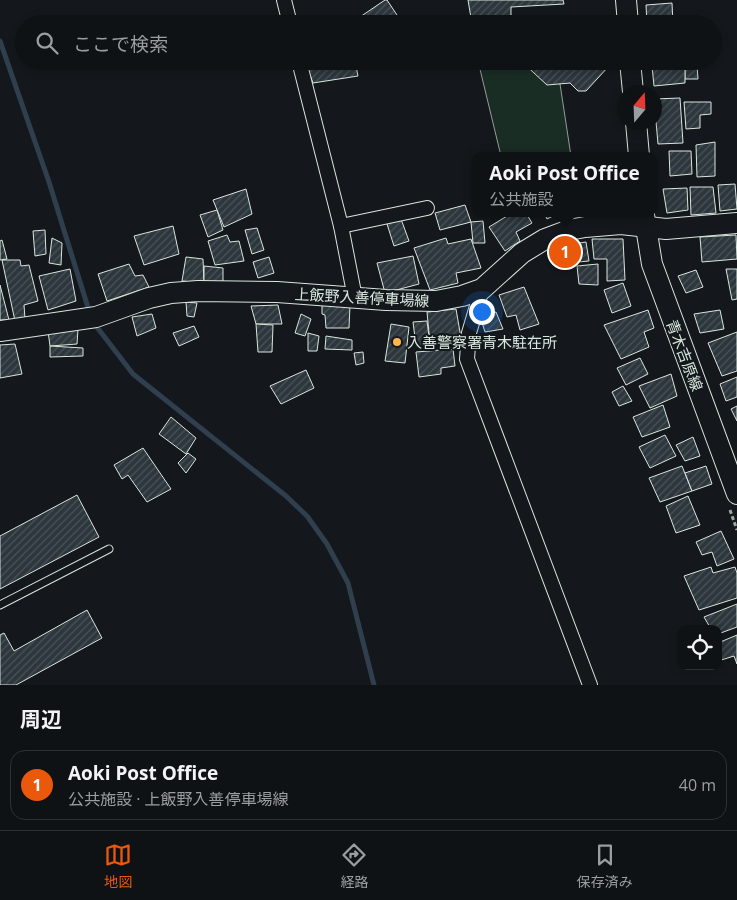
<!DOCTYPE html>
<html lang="ja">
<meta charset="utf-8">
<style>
body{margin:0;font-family:"Open Sans","Noto Sans JP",sans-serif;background:#1d2022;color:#f1f3f6}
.controls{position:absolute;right:15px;bottom:15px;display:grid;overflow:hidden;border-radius:10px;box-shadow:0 2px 8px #0003}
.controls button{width:45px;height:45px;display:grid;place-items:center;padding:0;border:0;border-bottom:1px solid #2f3234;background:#0f1215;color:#f1f3f6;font:25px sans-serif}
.compass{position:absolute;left:617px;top:85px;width:45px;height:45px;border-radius:50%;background:#0f1215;box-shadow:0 2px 8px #0003;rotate:19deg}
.you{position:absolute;left:481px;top:311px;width:18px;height:18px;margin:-12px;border:4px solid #fff;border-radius:50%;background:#1a73e8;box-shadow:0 0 0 8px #1a73e833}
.badge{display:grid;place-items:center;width:32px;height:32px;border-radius:50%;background:#ea580c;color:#fff;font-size:16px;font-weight:700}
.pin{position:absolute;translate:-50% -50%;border:2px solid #fff;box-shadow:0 1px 5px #0006}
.popup{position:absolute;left:472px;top:152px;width:185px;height:65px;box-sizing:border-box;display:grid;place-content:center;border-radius:10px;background:#0f1215;filter:drop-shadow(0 1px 4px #0005);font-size:16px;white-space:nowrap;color:#9b9ea0}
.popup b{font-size:19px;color:#f1f3f6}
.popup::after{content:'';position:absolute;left:50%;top:100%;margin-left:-10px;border:10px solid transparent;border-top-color:#0f1215}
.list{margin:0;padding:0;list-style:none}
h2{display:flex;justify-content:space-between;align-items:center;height:65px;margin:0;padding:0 20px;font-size:21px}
h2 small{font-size:16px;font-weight:400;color:#9b9ea0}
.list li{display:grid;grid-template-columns:32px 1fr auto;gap:15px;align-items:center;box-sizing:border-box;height:70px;margin:0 10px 10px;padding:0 10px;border:1px solid #2f3234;border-radius:15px}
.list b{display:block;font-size:19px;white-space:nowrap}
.list p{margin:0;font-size:16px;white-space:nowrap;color:#9b9ea0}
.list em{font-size:16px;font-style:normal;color:#9b9ea0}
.icon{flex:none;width:28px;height:28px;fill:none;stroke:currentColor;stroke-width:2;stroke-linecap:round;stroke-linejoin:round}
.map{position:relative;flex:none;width:737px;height:685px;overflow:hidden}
.search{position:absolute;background:#0f1215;box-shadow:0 2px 8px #0003;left:15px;right:15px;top:15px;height:55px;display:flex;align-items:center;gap:12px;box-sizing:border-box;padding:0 18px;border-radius:28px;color:#9b9ea0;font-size:19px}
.sheet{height:145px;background:#0f1215}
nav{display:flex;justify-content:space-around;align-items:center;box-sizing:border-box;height:70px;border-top:1px solid #2f3234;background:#0f1215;font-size:14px;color:#9b9ea0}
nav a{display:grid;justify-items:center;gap:2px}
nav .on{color:#ea580c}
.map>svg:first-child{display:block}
.park{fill:#1a2d24;stroke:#939e99}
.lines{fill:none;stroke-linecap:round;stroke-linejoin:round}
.stream{stroke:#2f3f4d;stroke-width:5}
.building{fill:url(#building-hatch);stroke:#d8e6dc}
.service-casing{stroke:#d8e6dc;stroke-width:9}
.minor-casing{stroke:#d8e6dc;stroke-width:16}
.secondary-casing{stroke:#d8e6dc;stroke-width:22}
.path{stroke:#9da8a2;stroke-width:3;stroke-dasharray:4 2.5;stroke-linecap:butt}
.service{stroke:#14181c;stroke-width:7}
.minor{stroke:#14181c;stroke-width:14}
.secondary{stroke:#14181c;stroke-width:20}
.poi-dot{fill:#ffb74d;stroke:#14181c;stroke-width:2}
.labels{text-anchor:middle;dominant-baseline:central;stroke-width:4;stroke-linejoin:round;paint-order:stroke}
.street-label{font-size:15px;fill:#d8e6dc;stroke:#14181c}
.poi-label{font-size:15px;fill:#d8e6dc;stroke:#14181c;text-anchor:start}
</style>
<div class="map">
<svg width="737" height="685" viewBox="0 0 737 685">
<defs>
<pattern id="building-hatch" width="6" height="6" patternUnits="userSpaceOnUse" patternTransform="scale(1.25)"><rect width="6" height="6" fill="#2c363c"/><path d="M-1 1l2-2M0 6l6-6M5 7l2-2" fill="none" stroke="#4a5358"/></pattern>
</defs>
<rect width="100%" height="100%" fill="#14181c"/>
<path class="park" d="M478,61H521L560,84L571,156H501Z"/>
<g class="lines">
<g class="stream">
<path d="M0,41L49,182L90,314"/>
<path d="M93,322L133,374L286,496L307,516L327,544L348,583L374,685"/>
</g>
</g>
<g class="building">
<path d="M385,0H387L403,24H359L357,19Z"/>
<path d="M468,0H563L564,4L511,7V21L472,24Z"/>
<path d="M672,3L673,24H647L646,5Z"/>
<path d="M305,61H355L358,76L313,83Z"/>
<path d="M521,61H609V66L586,91H578L570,83L547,85Z"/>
<path d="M697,65L698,79H685V66Z"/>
<path d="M652,66H685V83L654,86Z"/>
<path d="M680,98L683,143L658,144L654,99Z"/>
<path d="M684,102H711V114L700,115V128L686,129Z"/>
<path d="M715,142V176L697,177L696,145Z"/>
<path d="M669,151H691L692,174L670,176Z"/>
<path d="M735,184L737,209L720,211L718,185Z"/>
<path d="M690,187H713L716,213L691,215Z"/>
<path d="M687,188L688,210L667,213L663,189Z"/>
<path d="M246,189L252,214L224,227L213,200Z"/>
<path d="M465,205L471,222L440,230L435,213Z"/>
<path d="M217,210L223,230L208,237L200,215Z"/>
<path d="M512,213H526L532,223L516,232L520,241L505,251L489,227Z"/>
<path d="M544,213H559L547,219Z"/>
<path d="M401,219L409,241L394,246L387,224Z"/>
<path d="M483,221L485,243H473L471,222Z"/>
<path d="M173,226L179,254L144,265L134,236Z"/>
<path d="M257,228L264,250L252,254L245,230Z"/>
<path d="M45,230L46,254L35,256L33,231Z"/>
<path d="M227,235L230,242L239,241L244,261L215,265L208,241Z"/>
<path d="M736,235L737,259L702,262L700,237Z"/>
<path d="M52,238L62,243L61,265L49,263Z"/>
<path d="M446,238L448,244L471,239L481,268L456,273L458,283L430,290L414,248Z"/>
<path d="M592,239H623L625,280L607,281V259H594Z"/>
<path d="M2,240L7,259L0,260V241Z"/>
<path d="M586,242L589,261L556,264V246Z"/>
<path d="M413,256L419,284L385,293L377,263Z"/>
<path d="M186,257L203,259L204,283L182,281Z"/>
<path d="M269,257L274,273L258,278L253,262Z"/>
<path d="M2,260H20L21,266L29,265L38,301L24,305L25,319L15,321Z"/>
<path d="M129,264L135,276L143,275L149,287L107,301L98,274Z"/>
<path d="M598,264V285L579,284L577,266Z"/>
<path d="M204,266L223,268V283H204Z"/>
<path d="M70,269L76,301L48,310L39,276Z"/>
<path d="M726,269H737V299L732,300Z"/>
<path d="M696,270L703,287L686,293L678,276Z"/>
<path d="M623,283L631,306L612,313L604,290Z"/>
<path d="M0,285L9,320H0Z"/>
<path d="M524,287L539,324L520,330L516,315L507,317L499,295Z"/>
<path d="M186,302L197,303L194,317L187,316Z"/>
<path d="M322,302L350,305L349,328H326L325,315L322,314Z"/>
<path d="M278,305L282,324H256L251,306Z"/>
<path d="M456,309L461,338L430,344L427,312Z"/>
<path d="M648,310L654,328L644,332L649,347L621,359L604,325Z"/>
<path d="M720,310L724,329L700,333L694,314Z"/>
<path d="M496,312L503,329L485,332L480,316Z"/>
<path d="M152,314L156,328L137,336L132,317Z"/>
<path d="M301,314L311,319L305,336L295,333Z"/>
<path d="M427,321L430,344L416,346L413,322Z"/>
<path d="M256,324L273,325L272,352H258Z"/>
<path d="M391,324L409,327L405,363L385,361Z"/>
<path d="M194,326L199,337L179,346L173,333Z"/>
<path d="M78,329L77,344L50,346L48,331Z"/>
<path d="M737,332V371L722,376L708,343Z"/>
<path d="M308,333L319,336L317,351H308Z"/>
<path d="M326,336L352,340V350L325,349Z"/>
<path d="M15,344L22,374L0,378V345Z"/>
<path d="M50,346L83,348V356L50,357Z"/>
<path d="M453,349L455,366L441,368V374L419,377L416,352Z"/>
<path d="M363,352L364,363L356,365L354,353Z"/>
<path d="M640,358L648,374L626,385L617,368Z"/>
<path d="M306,370L314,388L281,404L270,386Z"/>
<path d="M671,374L677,396L650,408L639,386Z"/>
<path d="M737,377V397L726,401L720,384Z"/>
<path d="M623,386L632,401L619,406L612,392Z"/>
<path d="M663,405L670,427L642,437L633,417Z"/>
<path d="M737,406V421L731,409Z"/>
<path d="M171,417L196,438L186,454L159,434Z"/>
<path d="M665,435L676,456L650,468L639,447Z"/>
<path d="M693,437L700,456L685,461L676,445Z"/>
<path d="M143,448L171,489L147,502L128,475L122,479L114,465Z"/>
<path d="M188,453L196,459L186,473L178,463Z"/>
<path d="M682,466L692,491L660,502L649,478Z"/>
<path d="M706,466L712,484L692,491L685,473Z"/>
<path d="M77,495L99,537L0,589V536Z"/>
<path d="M688,496L700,525L676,533L666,506Z"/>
<path d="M721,531L734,559L717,566L712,552L702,555L696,542Z"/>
<path d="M711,567L713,573L735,567L737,573V598L699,610L684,576Z"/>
<path d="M737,604V627L718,634V629H711L704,617Z"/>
<path d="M87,610L102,638L16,685H0V635L4,633L14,651Z"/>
<path d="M737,635V664L734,656L718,661V643Z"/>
</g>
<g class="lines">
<g class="service-casing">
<path id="service" d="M0,605L109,549"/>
</g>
<g class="minor-casing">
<g id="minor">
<path d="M284,0L290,24"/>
<path d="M299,61L341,226L355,298"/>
<path d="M341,226L427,208"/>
<path d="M482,289L469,333L467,359L590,685"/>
</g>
</g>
<g class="secondary-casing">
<g id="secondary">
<path d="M626,0L628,24"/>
<path d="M630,61L633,92"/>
<path d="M636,122L639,156"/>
<path d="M644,215L652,264L737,494"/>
<path d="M0,331L96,317L149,298L171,293L198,291L277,292L386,300L436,301L462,296L482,289L522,253L545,239L569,230L585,227L621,224L666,229L737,223"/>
</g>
</g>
<path class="path" d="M730,510L737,530"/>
<use href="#service" class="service"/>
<use href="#minor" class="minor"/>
<use href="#secondary" class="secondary"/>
</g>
<circle class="poi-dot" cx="397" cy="342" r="5"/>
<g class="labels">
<g class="street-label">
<text transform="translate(362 297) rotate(3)">上飯野入善停車場線</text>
<text transform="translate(685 355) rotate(69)">青木吉原線</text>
</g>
<g class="poi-label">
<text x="407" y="342">入善警察署青木駐在所</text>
</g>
</g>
</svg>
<div class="controls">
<button><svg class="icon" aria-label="locate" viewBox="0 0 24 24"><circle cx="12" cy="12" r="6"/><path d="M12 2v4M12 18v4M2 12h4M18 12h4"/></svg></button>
</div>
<svg class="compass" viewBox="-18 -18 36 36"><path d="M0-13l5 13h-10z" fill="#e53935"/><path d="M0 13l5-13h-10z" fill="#9b9ea0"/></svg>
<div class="you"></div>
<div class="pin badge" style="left:565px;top:252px">1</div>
<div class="popup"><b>Aoki Post Office</b>公共施設</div>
<div class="search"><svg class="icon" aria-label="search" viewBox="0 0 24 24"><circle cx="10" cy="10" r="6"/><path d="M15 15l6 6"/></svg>ここで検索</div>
</div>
<section class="sheet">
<h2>周辺<small></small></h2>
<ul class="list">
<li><span class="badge">1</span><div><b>Aoki Post Office</b><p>公共施設 · 上飯野入善停車場線</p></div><em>40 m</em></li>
</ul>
</section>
<nav>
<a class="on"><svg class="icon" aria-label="map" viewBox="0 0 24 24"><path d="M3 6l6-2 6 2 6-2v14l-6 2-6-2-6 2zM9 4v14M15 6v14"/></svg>地図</a>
<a><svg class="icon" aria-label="directions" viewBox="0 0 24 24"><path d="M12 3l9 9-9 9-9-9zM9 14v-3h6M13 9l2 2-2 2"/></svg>経路</a>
<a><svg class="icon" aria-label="saved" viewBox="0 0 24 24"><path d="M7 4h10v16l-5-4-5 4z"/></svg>保存済み</a>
</nav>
